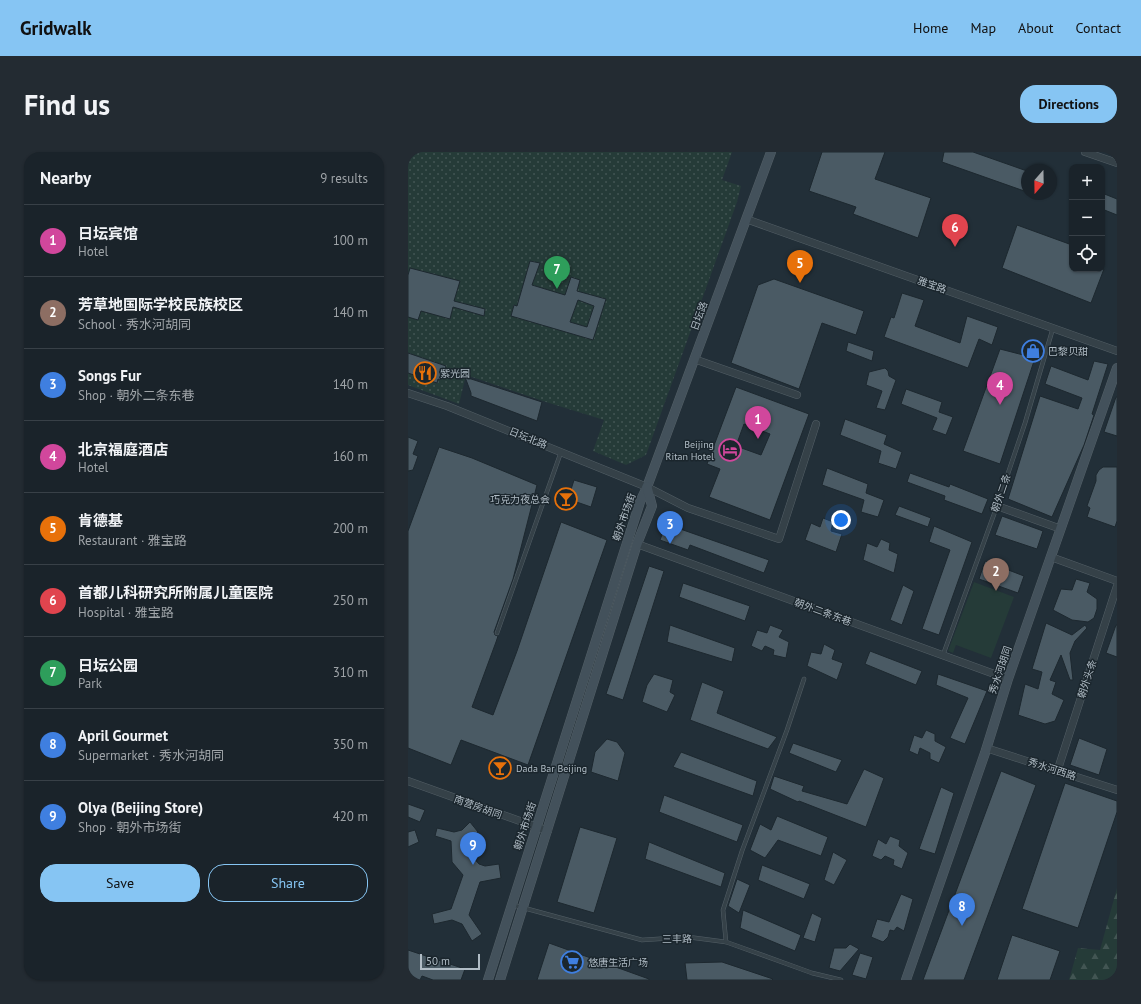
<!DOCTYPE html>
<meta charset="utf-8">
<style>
body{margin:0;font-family:"PT Sans","Noto Sans SC",sans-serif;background:#232b32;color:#f1f3f6}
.controls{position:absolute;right:12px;top:12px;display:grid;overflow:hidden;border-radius:8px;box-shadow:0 1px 3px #0004}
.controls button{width:36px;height:36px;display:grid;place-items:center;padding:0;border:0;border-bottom:1px solid #384047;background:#1a232a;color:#f1f3f6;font:20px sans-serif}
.compass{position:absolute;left:613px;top:12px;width:36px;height:36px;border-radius:50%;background:#1a232a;box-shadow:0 1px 3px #0004;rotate:200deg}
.scale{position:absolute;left:12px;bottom:10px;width:60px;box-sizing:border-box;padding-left:4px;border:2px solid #b0bcc5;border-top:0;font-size:11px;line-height:14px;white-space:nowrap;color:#b0bcc5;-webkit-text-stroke:3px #1b262d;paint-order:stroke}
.you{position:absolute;left:433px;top:368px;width:14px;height:14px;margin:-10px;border:3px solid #fff;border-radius:50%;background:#1a73e8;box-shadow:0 0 0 6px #1a73e833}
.badge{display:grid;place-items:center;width:26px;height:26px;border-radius:50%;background:#86c5f3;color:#fff;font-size:13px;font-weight:700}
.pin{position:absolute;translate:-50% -33px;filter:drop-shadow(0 1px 2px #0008)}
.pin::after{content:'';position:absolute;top:21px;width:14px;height:12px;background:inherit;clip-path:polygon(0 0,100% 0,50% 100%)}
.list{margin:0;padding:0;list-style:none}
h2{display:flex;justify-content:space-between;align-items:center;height:52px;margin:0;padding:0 16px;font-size:17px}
h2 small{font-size:13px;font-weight:400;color:#9fa4a8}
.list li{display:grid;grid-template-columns:26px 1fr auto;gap:12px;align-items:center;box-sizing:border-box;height:72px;padding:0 16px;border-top:1px solid #384047}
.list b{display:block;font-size:15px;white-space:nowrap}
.list p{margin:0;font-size:13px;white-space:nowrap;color:#9fa4a8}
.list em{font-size:13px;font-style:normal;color:#9fa4a8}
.actions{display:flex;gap:8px;padding:12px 16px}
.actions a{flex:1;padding:9px 0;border:1px solid #86c5f3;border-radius:16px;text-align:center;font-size:14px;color:#86c5f3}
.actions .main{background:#86c5f3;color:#111}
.icon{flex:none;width:22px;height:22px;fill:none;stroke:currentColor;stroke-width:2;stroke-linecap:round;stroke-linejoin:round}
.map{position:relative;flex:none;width:709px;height:828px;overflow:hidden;border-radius:16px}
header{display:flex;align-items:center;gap:24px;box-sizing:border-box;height:56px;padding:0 20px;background:#86c5f3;color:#111}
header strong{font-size:19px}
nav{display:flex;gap:22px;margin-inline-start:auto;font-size:14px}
.intro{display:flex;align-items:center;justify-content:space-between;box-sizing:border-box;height:96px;padding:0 24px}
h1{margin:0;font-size:28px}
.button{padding:10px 18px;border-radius:16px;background:#86c5f3;color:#111;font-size:14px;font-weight:700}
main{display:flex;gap:24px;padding:0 24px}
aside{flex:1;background:#1a232a;border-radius:16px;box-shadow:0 1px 3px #0004}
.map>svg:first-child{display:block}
.forest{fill:url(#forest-firs)}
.park{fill:url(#park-dots)}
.pitch{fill:#253b38}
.building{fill:#4a5a64;stroke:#1d282f;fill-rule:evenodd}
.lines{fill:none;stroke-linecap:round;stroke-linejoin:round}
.lane-casing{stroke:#535f66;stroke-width:4.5}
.street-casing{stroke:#535f66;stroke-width:8}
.secondary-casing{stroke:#535f66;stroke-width:10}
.lane{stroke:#354148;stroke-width:3.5}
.street{stroke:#354148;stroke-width:7}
.secondary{stroke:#43515b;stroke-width:9}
.labels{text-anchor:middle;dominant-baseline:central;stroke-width:3;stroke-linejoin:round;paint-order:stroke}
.street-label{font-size:10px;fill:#b0bcc5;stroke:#1b262d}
.poi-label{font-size:10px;fill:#b0bcc5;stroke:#1b262d;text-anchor:start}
</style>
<header>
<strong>Gridwalk</strong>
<nav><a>Home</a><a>Map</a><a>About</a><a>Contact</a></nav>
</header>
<div class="intro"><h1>Find us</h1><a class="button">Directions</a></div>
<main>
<aside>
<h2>Nearby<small>9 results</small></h2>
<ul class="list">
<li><span class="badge" style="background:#d1479c">1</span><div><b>日坛宾馆</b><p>Hotel</p></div><em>100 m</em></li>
<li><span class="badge" style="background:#8d6e63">2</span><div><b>芳草地国际学校民族校区</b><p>School · 秀水河胡同</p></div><em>140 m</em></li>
<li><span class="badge" style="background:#3f7fe0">3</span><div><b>Songs Fur</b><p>Shop · 朝外二条东巷</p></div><em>140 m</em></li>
<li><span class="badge" style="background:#d1479c">4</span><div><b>北京福庭酒店</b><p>Hotel</p></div><em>160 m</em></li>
<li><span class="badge" style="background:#e8710a">5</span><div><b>肯德基</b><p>Restaurant · 雅宝路</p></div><em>200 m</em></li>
<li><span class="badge" style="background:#e0444e">6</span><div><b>首都儿科研究所附属儿童医院</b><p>Hospital · 雅宝路</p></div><em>250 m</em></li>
<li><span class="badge" style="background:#2e9e5b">7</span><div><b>日坛公园</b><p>Park</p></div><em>310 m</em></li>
<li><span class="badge" style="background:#3f7fe0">8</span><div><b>April Gourmet</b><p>Supermarket · 秀水河胡同</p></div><em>350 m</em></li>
<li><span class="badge" style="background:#3f7fe0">9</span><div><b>Olya (Beijing Store)</b><p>Shop · 朝外市场街</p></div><em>420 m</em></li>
</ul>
<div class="actions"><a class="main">Save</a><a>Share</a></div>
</aside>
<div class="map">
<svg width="709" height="828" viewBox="0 0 709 828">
<defs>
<pattern id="forest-firs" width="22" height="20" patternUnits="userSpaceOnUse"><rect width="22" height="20" fill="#253b38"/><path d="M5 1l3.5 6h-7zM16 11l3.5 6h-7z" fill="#425553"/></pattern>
<pattern id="park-dots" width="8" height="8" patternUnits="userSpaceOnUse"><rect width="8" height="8" fill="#253b38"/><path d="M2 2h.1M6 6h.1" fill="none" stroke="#425553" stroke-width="1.8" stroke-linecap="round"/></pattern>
</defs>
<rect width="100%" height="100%" fill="#222f38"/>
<path class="forest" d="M709,736V828H661L670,796L692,798Z"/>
<path class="park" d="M0,0H324L314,28L333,34L329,50L238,303L218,313L185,299L196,268L138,250L58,223L51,252L0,233Z"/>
<path class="pitch" d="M566,430L606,445L583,506L548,493L545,501L540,499Z"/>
<g class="building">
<path d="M414,0H477L467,27L523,46L510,86L445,62L448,55L401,39Z"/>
<path d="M536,0H565L619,19V40L534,10Z"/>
<path d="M694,41L709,47V63L694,57Z"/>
<path d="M609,73L664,93V117H696L683,151L594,116Z"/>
<path d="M122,109L132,111L124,133L157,143L163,125L172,128L169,139L198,147L185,188L103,164L106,153L109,154ZM170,148L186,154L179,175L162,170Z"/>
<path d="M2,116L52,129L46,149L77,157L76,164L45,155L42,167L13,159L10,168L0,165V123Z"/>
<path d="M366,127L456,159L448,183L414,171L391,237L323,211L350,133Z"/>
<path d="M494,141L516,148L507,174L552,191L559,164L590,175L584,193L571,187L560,216L476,185L483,165L486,166Z"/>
<path d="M440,190L466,199L464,209L438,199Z"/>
<path d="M592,197L627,206L592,312L555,299Z"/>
<path d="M0,201L38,214L32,228L30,227L29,231L0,221Z"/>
<path d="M686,209L700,212L684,262L686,263L676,293L644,365L600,347L632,244L670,257L674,246L637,232L643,214L680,228Z"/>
<path d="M477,216L480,219L481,224L488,228L477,258L468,256L474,239L458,233L461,220Z"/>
<path d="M57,225L134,250L129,269L63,244V241Z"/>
<path d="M328,235L401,262L362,368L301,345L312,317L299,312ZM336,272L362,282L353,303L328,294Z"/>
<path d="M498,237L534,250L531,260L545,265L538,283L524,278L529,266L493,252Z"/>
<path d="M708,245H709V284L696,280Z"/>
<path d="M437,267L479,283L476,292L494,300L488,317L470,311L473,299L432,283Z"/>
<path d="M0,285L10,289L5,302L10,304L5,318L0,319Z"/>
<path d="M31,295L64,306L129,333L105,427L86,480L87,483L90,484L88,490L64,555L85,563L109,499L153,370L199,388L120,613L53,588L43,613L0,596V379Z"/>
<path d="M695,315H709V369L707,375L679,365L682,356L679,354L688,329V323L691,318Z"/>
<path d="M419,316L460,332L458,341L476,348L470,365L453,360L456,348L414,333Z"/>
<path d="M502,321L541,335L542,332L580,347L574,362L536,348L537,344L499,330Z"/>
<path d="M166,328L189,335L183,355L160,347Z"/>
<path d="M491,354L523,366L520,375L487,363Z"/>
<path d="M594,364L635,379L629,397L587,383Z"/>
<path d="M415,366L425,370L423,379L434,382L428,400L397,388L403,371L412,375Z"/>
<path d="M258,372L361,408L356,421L282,393L280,398L252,388Z"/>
<path d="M526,374L564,390L531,483L514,477L542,398L521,390Z"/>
<path d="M473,387L482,391L481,398L490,402L486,421L455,408L459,391L469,395Z"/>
<path d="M577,409L616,424L610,441L571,427Z"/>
<path d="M241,414L256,419L215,548L198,542Z"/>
<path d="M668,427L682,431L679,440L689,447V457L686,466L680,470L664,468L645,458L653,437L664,438Z"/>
<path d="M275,431L342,454L337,469L271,445Z"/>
<path d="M495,433L506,439L494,473L482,468Z"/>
<path d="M638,471L664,483L677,473L679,476L667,489L662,501L665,528H662L653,503L642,528L648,530L644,542L656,548L647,569L637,572L610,563L617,532L630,537L634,520L624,517Z"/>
<path d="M262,473L327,496L324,510L259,490Z"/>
<path d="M362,473L375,478L371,485L381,490L378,506L365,503L366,498L357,494L354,499L343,494L349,478L359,481Z"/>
<path d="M708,473H709V505L698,501Z"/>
<path d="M416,492L427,498L424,507L435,511L429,528L399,514L403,500L413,502Z"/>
<path d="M462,499L514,519L508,533L457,512Z"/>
<path d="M246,522L265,528L262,540L267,543L259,560L234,550L239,533Z"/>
<path d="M530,522L579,539L557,592L542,586L560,546L528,533Z"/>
<path d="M294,530L316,539L309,561L369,585L360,597L282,568Z"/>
<path d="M518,578L527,582V589L538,595L531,611L522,607V601L512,596L510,603L501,599L506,583L514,586Z"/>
<path d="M671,586L699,597L691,623L662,613Z"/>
<path d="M199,587L209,590L217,601L210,629L183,620L187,600Z"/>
<path d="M385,591L434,608L428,620L381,601Z"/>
<path d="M273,600L349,629L345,644L265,615Z"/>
<path d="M456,617L476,626L458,675L391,649L390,650L362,637L366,624L396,634L394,639L439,652Z"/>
<path d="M593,619L628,633L556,828H515Z"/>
<path d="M657,631L709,649V660L670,776L614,757Z"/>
<path d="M533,635L546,641L527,702L511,697Z"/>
<path d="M256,643L335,673L329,690L251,660Z"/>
<path d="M0,652L17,658L12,670L0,665Z"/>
<path d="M369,664L420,685L413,704L370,688L357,706L342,698L352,672L363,678Z"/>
<path d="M62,670L70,680L60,689L62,702L71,712L77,714L91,712L93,726L72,730L61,763L74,782L64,789L54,772L44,768L26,772L24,762L43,757L55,723L44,710L43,689L27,684L29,676L46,680L54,678Z"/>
<path d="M172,675L209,686L186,761L149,750Z"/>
<path d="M7,678L11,690L0,695V680Z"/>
<path d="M482,684L492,688L491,694L500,701L494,717L485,713L486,708L477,704L473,708L464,704L470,687L478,692Z"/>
<path d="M241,690L317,721L313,735L237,707Z"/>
<path d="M425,700L439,708L426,733L416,728Z"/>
<path d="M354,713L402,732L396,747L350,728Z"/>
<path d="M329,727L342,733L331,761L320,754Z"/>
<path d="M493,742L505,747L496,779L489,775L486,779L482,778L480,785L475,790L463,785L469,767L481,770Z"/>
<path d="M335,758L393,783L387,799L332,776Z"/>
<path d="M404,761L414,766L407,790L395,786Z"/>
<path d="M604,783L652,799L642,828H589Z"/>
<path d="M141,791L241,827V828H129Z"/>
<path d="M442,792L451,797L432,819L421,816L426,796H438Z"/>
<path d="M0,798L57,817L53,828H25L14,824L12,828H0Z"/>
<path d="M452,801L465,805L458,827L444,823Z"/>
<path d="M314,810L365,827L364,828H279L277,811Z"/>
</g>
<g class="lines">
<g class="lane-casing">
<g id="lane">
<path d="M89,481L153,300"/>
<path d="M535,503L589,354L617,271L645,176"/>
<path d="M105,753L234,788L280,785L318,790L404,821L433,828"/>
<path d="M318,790L315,758L334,699L379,578L396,527"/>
</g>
</g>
<g class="street-casing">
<g id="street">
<path d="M677,0L709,11"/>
<path d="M338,67L709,199"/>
<path d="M286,207L389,243"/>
<path d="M0,241L39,254L239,335L280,356L371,387L408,272"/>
<path d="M589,354L653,377"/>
<path d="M229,392L600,527"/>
<path d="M643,405L709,429"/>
<path d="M578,596L709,638"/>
<path d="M649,620L709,434"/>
<path d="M0,629L140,679"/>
</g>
</g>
<g class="secondary-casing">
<g id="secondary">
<path d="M80,828L232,350L239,335L363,0"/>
<path d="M92,828L229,392L244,354L239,335"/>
<path d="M498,828L577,601L600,527L709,216"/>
</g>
</g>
<use href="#lane" class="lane"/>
<use href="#street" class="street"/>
<use href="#secondary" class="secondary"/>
</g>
<defs>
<g id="shop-ring" transform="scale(1.15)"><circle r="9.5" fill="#1b262d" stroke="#3f7fe0" stroke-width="1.5"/><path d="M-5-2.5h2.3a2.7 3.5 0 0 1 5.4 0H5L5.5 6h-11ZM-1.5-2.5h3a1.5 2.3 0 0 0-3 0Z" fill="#3f7fe0"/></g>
<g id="restaurant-ring" transform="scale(1.15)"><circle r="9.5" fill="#1b262d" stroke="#e8710a" stroke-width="1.5"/><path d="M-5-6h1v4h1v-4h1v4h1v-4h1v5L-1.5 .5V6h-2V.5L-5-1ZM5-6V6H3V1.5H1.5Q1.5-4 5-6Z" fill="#e8710a"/></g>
<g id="hotel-ring" transform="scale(1.15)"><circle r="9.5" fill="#1b262d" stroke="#d1479c" stroke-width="1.5"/><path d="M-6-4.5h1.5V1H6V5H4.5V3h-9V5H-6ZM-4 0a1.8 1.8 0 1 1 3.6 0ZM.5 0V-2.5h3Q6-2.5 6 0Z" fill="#d1479c"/></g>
<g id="bar-ring" transform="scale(1.15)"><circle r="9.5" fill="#1b262d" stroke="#e8710a" stroke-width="1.5"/><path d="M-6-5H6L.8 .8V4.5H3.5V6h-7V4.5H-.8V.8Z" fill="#e8710a"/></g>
<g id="supermarket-ring" transform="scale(1.15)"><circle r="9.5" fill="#1b262d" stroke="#3f7fe0" stroke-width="1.5"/><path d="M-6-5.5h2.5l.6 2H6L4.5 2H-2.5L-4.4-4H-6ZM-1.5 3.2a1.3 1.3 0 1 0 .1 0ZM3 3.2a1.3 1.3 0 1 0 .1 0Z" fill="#3f7fe0"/></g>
</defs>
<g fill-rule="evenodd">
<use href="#shop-ring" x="625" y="199"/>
<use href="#restaurant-ring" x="17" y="221"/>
<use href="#hotel-ring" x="322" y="298"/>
<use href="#bar-ring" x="158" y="347"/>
<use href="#bar-ring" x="92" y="616"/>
<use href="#supermarket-ring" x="164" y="810"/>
</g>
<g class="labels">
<g class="street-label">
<text transform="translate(524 133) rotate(19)">雅宝路</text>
<text transform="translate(291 164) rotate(-70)">日坛路</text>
<text transform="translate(120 286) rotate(22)">日坛北路</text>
<text transform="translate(593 341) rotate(-71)">朝外二条</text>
<text transform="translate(216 365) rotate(-71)">朝外市场街</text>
<text transform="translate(415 460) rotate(20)">朝外二条东巷</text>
<text transform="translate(592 518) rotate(-71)">秀水河胡同</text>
<text transform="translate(679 527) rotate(-72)">朝外头条</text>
<text transform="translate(644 617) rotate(18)">秀水河西路</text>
<text transform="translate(70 655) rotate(20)">南营房胡同</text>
<text transform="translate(117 674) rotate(-72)">朝外市场街</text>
<text transform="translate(269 787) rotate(-1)">三丰路</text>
</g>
<g class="poi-label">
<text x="640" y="199">巴黎贝甜</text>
<text x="32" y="221">紫光园</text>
<text x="306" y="292" text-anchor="end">Beijing<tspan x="306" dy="12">Ritan Hotel</tspan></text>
<text x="142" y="347" text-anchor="end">巧克力夜总会</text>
<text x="108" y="616">Dada Bar Beijing</text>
<text x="180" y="810">悠唐生活广场</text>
</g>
</g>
</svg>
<div class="controls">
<button>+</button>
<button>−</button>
<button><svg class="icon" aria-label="locate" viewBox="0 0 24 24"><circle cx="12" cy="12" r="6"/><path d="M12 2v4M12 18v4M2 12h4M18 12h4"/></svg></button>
</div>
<svg class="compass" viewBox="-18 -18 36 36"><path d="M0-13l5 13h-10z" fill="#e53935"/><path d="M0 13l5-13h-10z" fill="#9fa4a8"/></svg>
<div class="scale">50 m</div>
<div class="you"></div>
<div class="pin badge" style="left:350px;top:287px;background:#d1479c">1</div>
<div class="pin badge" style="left:588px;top:439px;background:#8d6e63">2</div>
<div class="pin badge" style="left:262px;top:392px;background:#3f7fe0">3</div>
<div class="pin badge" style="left:592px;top:253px;background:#d1479c">4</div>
<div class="pin badge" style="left:392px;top:131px;background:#e8710a">5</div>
<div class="pin badge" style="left:547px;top:95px;background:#e0444e">6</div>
<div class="pin badge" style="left:149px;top:137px;background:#2e9e5b">7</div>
<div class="pin badge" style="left:554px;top:774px;background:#3f7fe0">8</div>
<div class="pin badge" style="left:65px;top:713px;background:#3f7fe0">9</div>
</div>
</main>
